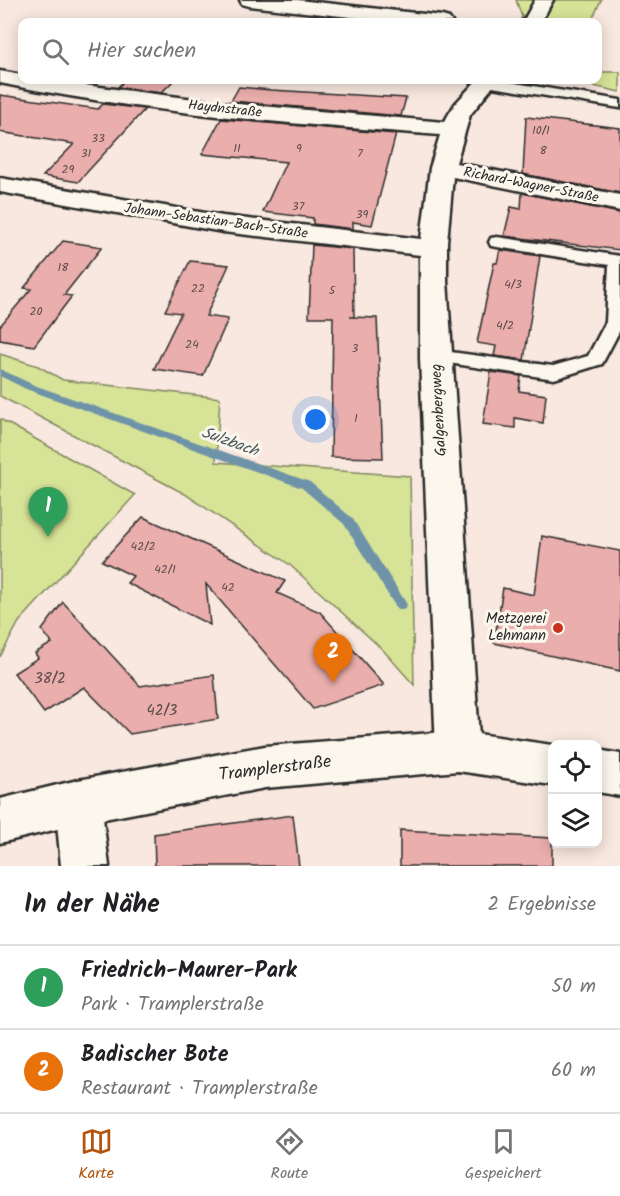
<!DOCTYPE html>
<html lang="de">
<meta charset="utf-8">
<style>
body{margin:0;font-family:Kalam,sans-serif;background:#f6f6f6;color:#202124}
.controls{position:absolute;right:18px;bottom:18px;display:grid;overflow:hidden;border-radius:12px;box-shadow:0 3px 15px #0003}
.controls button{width:54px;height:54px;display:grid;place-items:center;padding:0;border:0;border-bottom:2px solid #e0e0e0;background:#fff;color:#202124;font:30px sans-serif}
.you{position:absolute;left:316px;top:420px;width:21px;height:21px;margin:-15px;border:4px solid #fff;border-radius:50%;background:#1a73e8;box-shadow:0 0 0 9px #1a73e833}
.badge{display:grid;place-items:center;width:39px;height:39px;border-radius:50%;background:#b45309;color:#fff;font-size:20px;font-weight:700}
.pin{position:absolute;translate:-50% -50px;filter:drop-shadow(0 2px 3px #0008)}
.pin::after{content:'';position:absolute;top:32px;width:21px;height:18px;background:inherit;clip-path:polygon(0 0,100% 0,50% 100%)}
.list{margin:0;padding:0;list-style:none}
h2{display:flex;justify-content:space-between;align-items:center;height:78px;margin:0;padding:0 24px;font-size:26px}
h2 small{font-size:20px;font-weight:400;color:#757577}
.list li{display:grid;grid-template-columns:39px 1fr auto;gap:18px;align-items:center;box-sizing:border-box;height:84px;padding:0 24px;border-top:2px solid #e0e0e0}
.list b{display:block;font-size:22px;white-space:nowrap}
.list p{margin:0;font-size:20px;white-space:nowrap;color:#757577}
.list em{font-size:20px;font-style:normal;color:#757577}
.icon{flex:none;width:33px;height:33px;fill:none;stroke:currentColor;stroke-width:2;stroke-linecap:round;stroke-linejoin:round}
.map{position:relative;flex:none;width:620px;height:866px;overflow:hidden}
.search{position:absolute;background:#fff;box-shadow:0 3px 15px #0003;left:18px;right:18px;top:18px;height:66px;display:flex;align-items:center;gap:15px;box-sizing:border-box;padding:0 21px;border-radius:12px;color:#757577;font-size:22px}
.sheet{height:246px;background:#fff}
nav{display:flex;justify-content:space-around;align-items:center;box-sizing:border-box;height:84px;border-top:2px solid #e0e0e0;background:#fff;font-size:16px;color:#757577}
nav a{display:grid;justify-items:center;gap:3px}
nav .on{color:#b45309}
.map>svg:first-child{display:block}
.green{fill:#d7e396;stroke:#818760;stroke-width:1.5}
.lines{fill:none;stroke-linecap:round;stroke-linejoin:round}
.stream{fill:#6e93a8;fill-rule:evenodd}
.building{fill:#eaaeac;stroke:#2b2b2b;stroke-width:1.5}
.service-casing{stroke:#2b2b2b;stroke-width:5}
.minor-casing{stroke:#2b2b2b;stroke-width:5}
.tertiary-casing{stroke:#2b2b2b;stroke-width:5}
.service{fill:#fbf7ec;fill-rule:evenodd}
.minor{fill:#fbf7ec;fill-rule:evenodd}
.tertiary{fill:#fbf7ec;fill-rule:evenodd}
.poi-dot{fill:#c8321e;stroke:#fbf7ec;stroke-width:2}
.labels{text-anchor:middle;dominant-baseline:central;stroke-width:6;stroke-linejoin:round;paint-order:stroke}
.number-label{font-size:12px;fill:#5b4c4b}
.far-street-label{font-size:14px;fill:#2b2b2b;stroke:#fbf7ec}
.street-label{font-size:15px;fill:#2b2b2b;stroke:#fbf7ec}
.poi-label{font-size:15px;fill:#2b2b2b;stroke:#fbf7ec;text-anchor:end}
.near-number-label{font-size:15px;fill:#5b4c4b}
.water-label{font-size:16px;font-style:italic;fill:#47565f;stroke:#fbf7ec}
.near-street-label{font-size:18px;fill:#2b2b2b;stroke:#fbf7ec}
</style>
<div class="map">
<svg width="620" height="866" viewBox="0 0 620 866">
<rect width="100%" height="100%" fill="#f8e8df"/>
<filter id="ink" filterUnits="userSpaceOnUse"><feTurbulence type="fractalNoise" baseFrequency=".0167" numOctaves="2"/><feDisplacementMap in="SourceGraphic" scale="12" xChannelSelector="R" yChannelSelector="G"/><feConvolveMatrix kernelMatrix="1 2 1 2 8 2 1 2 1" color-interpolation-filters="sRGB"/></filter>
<g filter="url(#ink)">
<g class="green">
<path d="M516,0H601L591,22H519L522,17Z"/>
<path d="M598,72H620V92L567,80H598Z"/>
<path d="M0,354L38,366L63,380L220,398L216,462L410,476L414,685L383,650L290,565L185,494L0,396Z"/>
<path d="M0,419L135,495L19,622L0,657Z"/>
</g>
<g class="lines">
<path class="stream" d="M0,369L34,385L310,482L352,518L405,601L407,605L405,609L401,610L397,609L344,524L302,488L26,389L0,376Z"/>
</g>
<g class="building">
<path d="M125,80H174L161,93L118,87Z"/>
<path d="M239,87L271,90L406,98L401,116L231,101Z"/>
<path d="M0,95L98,109L103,104L145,109L78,182L43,176L74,144L0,132Z"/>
<path d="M526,117L620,128V193L523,174Z"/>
<path d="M221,119L396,134L372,225L353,222V229L313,224V218L263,212L286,162L202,154Z"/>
<path d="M522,193L620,213V250L504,236L511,207L521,209Z"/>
<path d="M63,241L102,247L64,295L72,296L34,346L0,340V326L31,289L24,288Z"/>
<path d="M312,245L353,249L354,317H350L377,318L383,458L331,457L333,317H309Z"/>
<path d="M500,250L540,256L524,360L494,356L496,346L477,343L494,263H497Z"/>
<path d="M190,261L229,265L206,316L228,319L203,376L154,369L181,313L165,311Z"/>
<path d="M491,372L521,376L519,391L546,395L543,423L515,418V428L483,424Z"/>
<path d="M143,517L285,581L277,593L320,612L384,685L313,709L206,584L210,625L127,583L133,576L102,561Z"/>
<path d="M542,536L620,551V671L494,643L503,588L534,595Z"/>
<path d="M63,602L140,686L214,675L218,719L130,734L84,687L44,713L14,673L38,658L35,653L52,643L42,630Z"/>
<path d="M293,815L299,866H155L154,834Z"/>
<path d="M400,830L552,838V866H400Z"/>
</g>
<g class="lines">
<g class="service-casing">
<g id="service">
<path d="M481,80H496L620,100V108L486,86L481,85L479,82Z"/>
<path d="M497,237L620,256V330L602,364L554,379L429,360L426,356L429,352L436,350L553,366L588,356L606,322L609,265L491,246L489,242L491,238Z"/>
</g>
</g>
<g class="minor-casing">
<g id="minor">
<path d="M240,0H298L442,16L449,18L452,22H396L249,6L242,4Z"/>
<path d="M535,0H553L541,22H523Z"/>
<path d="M0,71L22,75V80H45L226,103L444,122L455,104L477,80H498L470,115L456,163L620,195V211L453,177L447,242V281L480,751L473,765L458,771L443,765L436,751L420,358V255L223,232L0,192V178L223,216L421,239L430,168L440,135C293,124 144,113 0,83Z"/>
<path d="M78,780L94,787L101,802L109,866H61L55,802L62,787Z"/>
</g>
</g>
<g class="tertiary-casing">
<g id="tertiary">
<path d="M458,731L552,745V785L458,771L265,788L78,824L0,843V799L78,780L265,746Z"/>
<path d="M598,750L620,754V796L598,792Z"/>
</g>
</g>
<use href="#service" class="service"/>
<use href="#minor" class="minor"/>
<use href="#tertiary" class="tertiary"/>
</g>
</g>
<circle class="poi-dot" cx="558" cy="628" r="6"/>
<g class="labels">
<g class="number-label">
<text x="541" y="130">10/1</text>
<text x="98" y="138">33</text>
<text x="237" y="148">11</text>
<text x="299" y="148">9</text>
<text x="543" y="150">8</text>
<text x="86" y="153">31</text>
<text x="360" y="153">7</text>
<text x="68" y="169">29</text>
<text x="298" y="206">37</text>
<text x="362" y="214">39</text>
<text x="63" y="267">18</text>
<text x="513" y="284">4/3</text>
<text x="198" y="288">22</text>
<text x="332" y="290">5</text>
<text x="36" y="311">20</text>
<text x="505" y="325">4/2</text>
<text x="192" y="344">24</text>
<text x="355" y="348">3</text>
<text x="356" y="418">1</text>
<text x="143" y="546">42/2</text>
<text x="165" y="569">42/1</text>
<text x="228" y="587">42</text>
</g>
<g class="far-street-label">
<text transform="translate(225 109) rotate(6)">Haydnstraße</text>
<text transform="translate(531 185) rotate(11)">Richard-Wagner-Straße</text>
<text transform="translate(216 221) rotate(8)">Johann-Sebastian-Bach-Straße</text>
</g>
<g class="street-label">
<text transform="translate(439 410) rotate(-93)">Galgenbergweg</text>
</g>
<g class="poi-label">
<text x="546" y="619">Metzgerei<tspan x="546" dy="17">Lehmann</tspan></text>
</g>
<g class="near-number-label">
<text x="50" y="679">38/2</text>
<text x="162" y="711">42/3</text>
</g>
<g class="water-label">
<text transform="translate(230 442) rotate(20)">Sulzbach</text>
</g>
<g class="near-street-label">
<text transform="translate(275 769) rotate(-7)">Tramplerstraße</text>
</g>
</g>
</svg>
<div class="controls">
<button><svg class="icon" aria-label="locate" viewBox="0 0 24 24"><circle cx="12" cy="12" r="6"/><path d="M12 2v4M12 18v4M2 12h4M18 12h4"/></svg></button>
<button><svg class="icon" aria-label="layers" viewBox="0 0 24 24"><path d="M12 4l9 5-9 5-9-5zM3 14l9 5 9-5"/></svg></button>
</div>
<div class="you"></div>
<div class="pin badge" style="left:48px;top:537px;background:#2e9e5b">1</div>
<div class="pin badge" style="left:333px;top:683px;background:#e8710a">2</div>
<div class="search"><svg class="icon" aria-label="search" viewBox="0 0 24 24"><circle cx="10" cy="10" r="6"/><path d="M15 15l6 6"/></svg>Hier suchen</div>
</div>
<section class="sheet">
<h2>In der Nähe<small>2 Ergebnisse</small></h2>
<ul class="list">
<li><span class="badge" style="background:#2e9e5b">1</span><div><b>Friedrich-Maurer-Park</b><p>Park · Tramplerstraße</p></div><em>50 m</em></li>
<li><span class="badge" style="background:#e8710a">2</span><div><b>Badischer Bote</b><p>Restaurant · Tramplerstraße</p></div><em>60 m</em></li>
</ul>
</section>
<nav>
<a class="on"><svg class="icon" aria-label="map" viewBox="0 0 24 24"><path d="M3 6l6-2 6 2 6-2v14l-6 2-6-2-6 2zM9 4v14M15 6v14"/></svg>Karte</a>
<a><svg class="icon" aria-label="directions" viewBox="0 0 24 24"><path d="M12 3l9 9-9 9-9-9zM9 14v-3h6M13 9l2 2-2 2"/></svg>Route</a>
<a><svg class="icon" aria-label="saved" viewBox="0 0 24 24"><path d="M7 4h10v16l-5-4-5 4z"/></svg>Gespeichert</a>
</nav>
